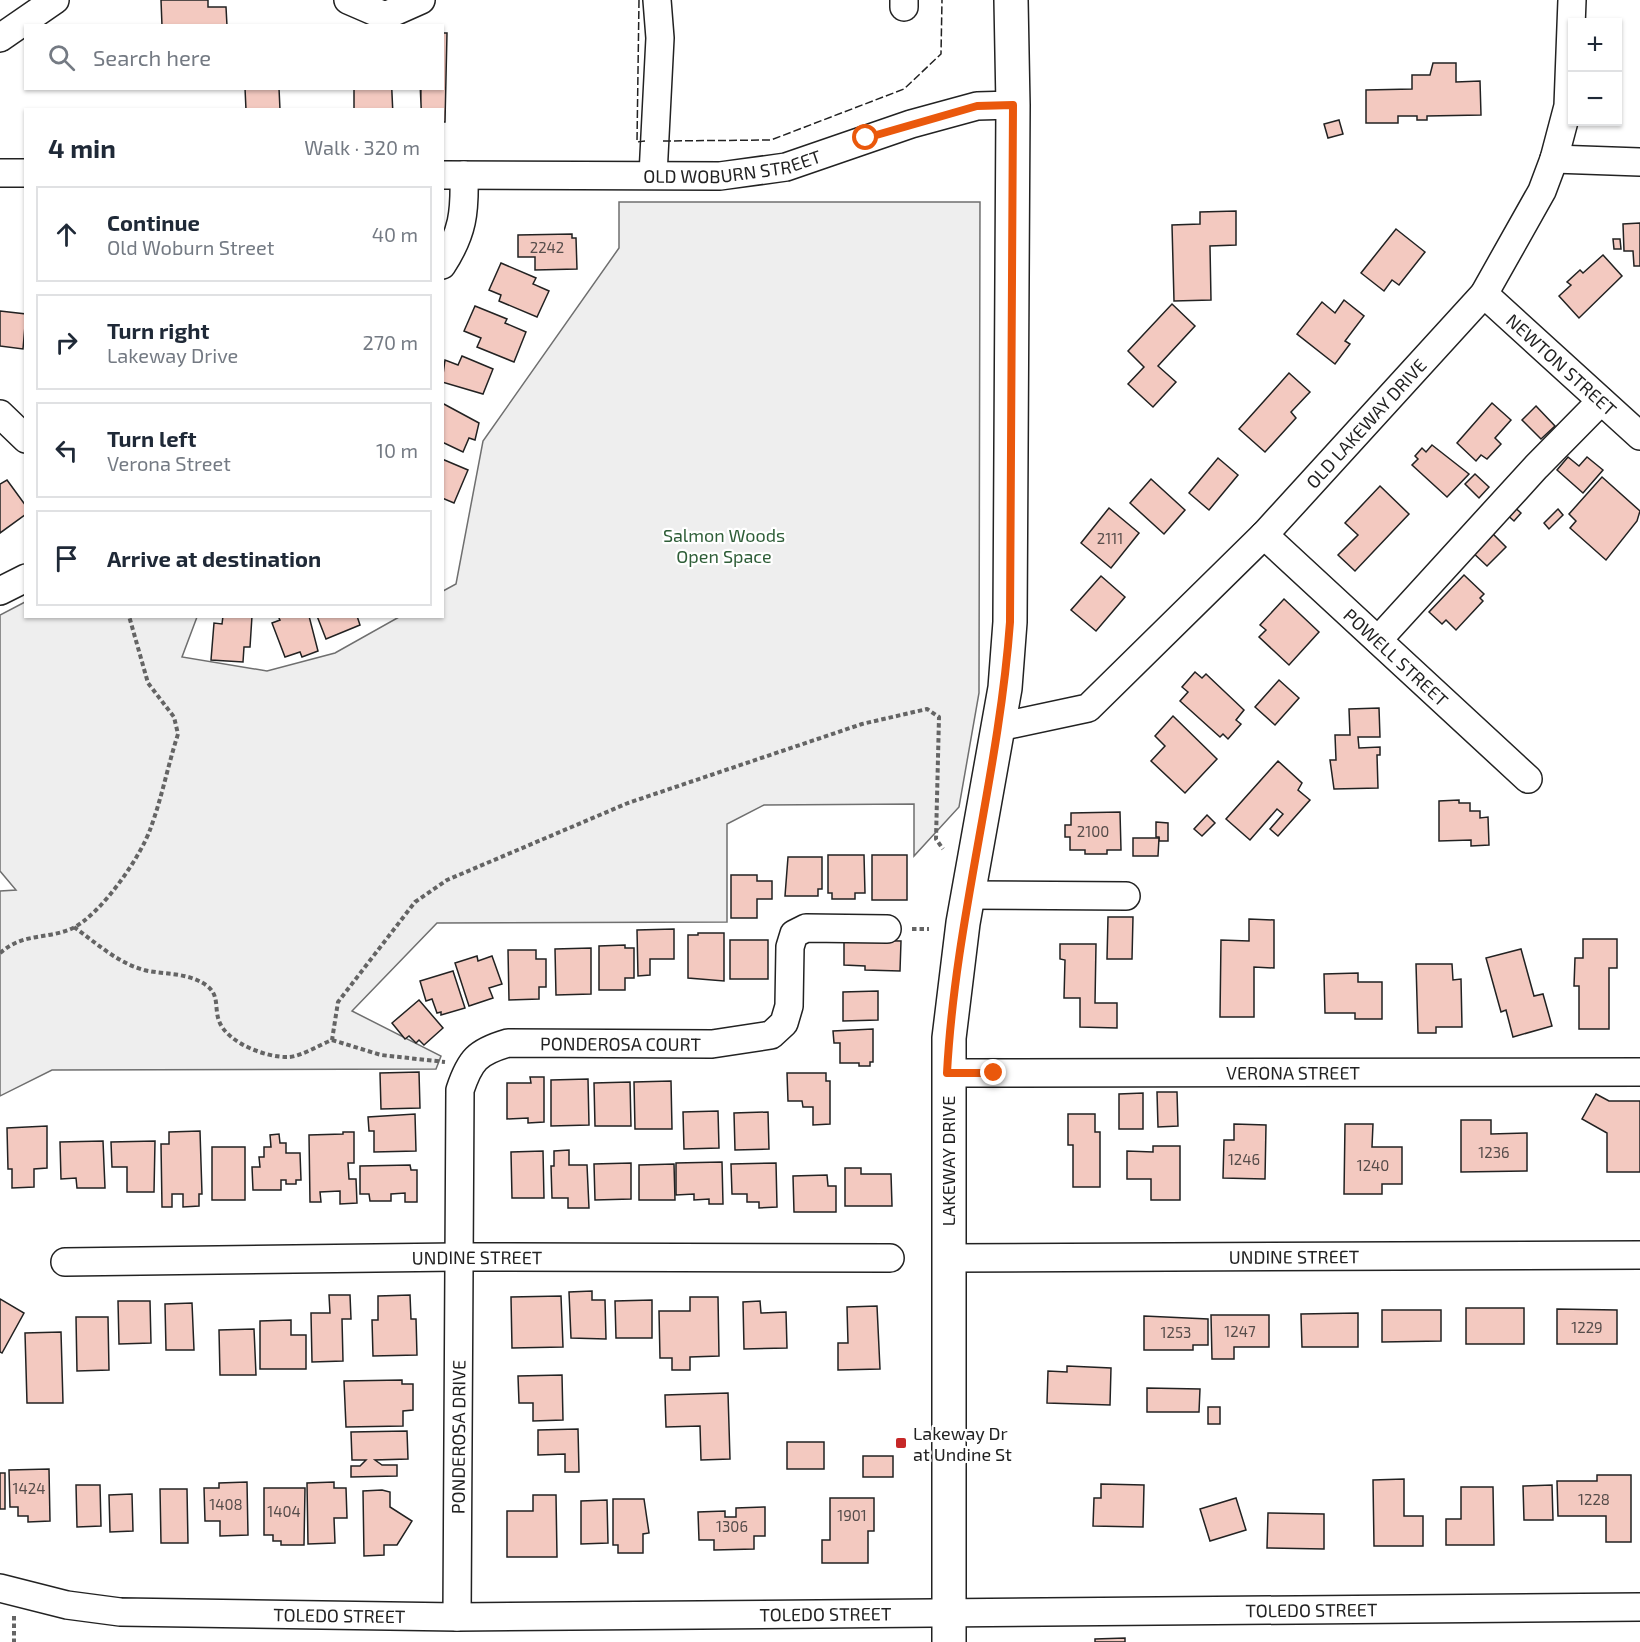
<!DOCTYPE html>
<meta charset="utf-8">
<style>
body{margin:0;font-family:"Exo 2",sans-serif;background:#f6f6f7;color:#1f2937}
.controls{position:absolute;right:18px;top:18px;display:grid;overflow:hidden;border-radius:0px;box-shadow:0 2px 4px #0004}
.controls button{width:54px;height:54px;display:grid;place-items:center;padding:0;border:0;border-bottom:2px solid #e0e1e3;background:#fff;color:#1f2937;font:30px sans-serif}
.stop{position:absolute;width:18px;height:18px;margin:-14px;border:4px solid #ea580c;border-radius:50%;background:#fff}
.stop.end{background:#ea580c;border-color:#fff;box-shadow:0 2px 6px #0008}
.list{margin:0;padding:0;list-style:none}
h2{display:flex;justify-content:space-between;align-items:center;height:78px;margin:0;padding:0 24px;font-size:26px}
h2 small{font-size:20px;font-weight:400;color:#747a83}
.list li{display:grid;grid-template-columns:39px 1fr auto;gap:18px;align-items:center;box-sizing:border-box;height:96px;margin:0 12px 12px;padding:0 12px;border:2px solid #e0e1e3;border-radius:0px}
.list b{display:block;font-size:22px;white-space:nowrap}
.list p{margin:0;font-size:20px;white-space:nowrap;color:#747a83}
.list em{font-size:20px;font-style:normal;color:#747a83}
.icon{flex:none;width:33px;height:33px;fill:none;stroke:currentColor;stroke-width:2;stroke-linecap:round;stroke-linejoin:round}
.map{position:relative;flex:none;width:1640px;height:1642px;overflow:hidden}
.search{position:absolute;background:#fff;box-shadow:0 2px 4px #0004;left:24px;top:24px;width:420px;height:66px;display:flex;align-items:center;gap:15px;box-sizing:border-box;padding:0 21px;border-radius:0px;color:#747a83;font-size:22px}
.panel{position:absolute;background:#fff;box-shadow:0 2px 4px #0004;left:24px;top:108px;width:420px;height:510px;border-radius:0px}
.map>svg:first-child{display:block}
.green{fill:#eee;stroke:#6f6f6f;stroke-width:1.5}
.building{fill:#f3c9c0;stroke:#222;stroke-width:1.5}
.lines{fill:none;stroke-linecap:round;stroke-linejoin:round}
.minor-casing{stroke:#222;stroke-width:30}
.major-casing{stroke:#222;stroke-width:36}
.path{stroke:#646464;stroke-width:4;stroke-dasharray:4.5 3;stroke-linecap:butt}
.minor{stroke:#fff;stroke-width:27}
.major{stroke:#fff;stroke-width:33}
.fence{stroke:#222;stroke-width:1.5;stroke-dasharray:8 3;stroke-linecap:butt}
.route{stroke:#ea580c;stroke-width:8}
.poi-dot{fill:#c62828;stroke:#fff;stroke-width:2}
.labels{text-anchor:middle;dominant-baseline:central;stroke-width:4.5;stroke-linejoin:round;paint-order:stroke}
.number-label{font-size:15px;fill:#564c4a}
.street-label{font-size:18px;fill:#222;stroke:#fff}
.park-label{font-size:18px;fill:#2f5e38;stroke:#fff}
.poi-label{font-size:18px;fill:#222;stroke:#fff;text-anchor:start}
</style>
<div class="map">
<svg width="1640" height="1642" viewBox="0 0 1640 1642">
<rect width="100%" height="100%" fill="#fff"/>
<path class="green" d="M619,202H980L979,693L959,807L914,856V804L764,805L727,824V922L437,923L352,1011L441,1056L436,1069L52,1070L0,1096V891L16,890L0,871V615L25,602L26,616L197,617L182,657L267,671L335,653L399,617L442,616L443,591L456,584L483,441L619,248Z"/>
<g class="building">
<path d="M161,0H208V7H226L227,26H162Z"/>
<path d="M442,33H447L445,122H442V110H420L421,88H442Z"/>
<path d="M1433,63H1456V82L1480,81L1481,115L1427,116V120H1417V116H1398V123H1366V90L1412,89V75H1430Z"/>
<path d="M245,88H279L280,110H246Z"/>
<rect x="354" y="88" width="43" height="22"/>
<path d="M1339,120L1343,134L1328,138L1324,124Z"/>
<path d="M1236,211V245L1210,246L1211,300L1174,301L1172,225L1200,224V212Z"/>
<path d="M1640,223V266H1634L1633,251H1624L1623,224Z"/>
<path d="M1396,229L1425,252L1399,285L1392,280L1384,291L1361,273Z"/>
<path d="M572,234V238H576L577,269L535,270V257H518V235Z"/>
<path d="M1613,239H1620L1621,249H1614Z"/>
<path d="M1603,255L1622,276L1579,318L1559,296L1571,285L1567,282L1580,270L1583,273Z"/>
<path d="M501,263L536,278L533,284L549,291L537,317L499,301L501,295L489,290Z"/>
<path d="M1344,300L1364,316L1345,341L1350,344L1335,364L1297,334L1322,302L1335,313Z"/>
<path d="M1172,304L1195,326L1158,366L1176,382L1153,407L1128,384L1144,367L1128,351Z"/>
<path d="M475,306L507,319L505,323L526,332L514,362L477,347L481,338L464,331Z"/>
<path d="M0,311L26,314L23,349L0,346Z"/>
<path d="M462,356L493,369L483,394L442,382L445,360L458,365Z"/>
<path d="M1289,373L1310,392L1291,412L1296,418L1265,452L1239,429Z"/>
<path d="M442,403L479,423L475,440L469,438L463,452L442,442Z"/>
<path d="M1492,403L1511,420L1495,438L1501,444L1487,459L1481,455L1476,461L1457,443Z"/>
<path d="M1536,406L1555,426L1541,439L1522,420Z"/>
<path d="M1432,445L1469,474L1447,497L1412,465L1418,459L1415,456L1422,448L1426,452Z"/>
<path d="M1568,457L1579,466L1587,457L1603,470L1583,493L1557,470Z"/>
<path d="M1218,458L1238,475L1209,510L1189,493Z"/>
<path d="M442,459L468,470L454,503L442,498Z"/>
<path d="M1475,474L1489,487L1479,498L1465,484Z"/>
<path d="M1602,477L1640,511L1637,521L1606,560L1570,528L1576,521L1569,514Z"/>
<path d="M1151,479L1185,510L1164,534L1130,503Z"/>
<path d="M7,480L26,506V514L0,533V484Z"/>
<path d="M1380,486L1409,514L1355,571L1338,555L1358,535L1345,523Z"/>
<path d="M1511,504L1521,513L1514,521L1504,512Z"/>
<path d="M1109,508L1139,533L1111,568L1081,543Z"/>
<path d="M1558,509L1563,515L1549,529L1544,523Z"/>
<path d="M1489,530L1506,547L1487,566L1470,550Z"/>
<path d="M1464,575L1484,594L1480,598L1483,601L1456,630L1446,620L1442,624L1429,612Z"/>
<path d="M1101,576L1125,597L1096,631L1071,610Z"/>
<path d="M1284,599L1319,632L1289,665L1259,637L1266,630L1260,625Z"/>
<path d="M223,616H252L250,647H244L243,662L211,660L214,623L222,624Z"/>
<path d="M278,616H309L318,651L302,657L300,652L285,657L272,623L280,620Z"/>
<path d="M317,616H357L360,625L326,639Z"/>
<path d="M1195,672L1202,678L1206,674L1244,710L1236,720L1241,724L1228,739L1223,734L1220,737L1180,701L1188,692L1182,687Z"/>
<path d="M1279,680L1299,698L1275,725L1255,707Z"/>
<path d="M1379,708L1380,737H1358L1359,748L1380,747V755H1377L1378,788L1334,789L1330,760H1336L1335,735H1350L1349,709Z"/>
<path d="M1173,716L1217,759L1185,793L1151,761L1165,746L1155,736Z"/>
<path d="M1278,761L1302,783L1298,790L1310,800L1278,836L1270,829L1283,814L1277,809L1250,840L1226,819Z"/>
<path d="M1459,800V803H1470V811H1480V818L1488,817L1489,845L1471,846V840L1439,841V801Z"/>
<path d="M1120,812L1121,850H1107V854H1085V850H1070V837H1065V825H1071V813Z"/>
<path d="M1207,815L1215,823L1202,836L1194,829Z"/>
<path d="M1156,822L1168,823V841H1159V837H1156Z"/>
<path d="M1133,838H1159L1158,856H1133Z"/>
<path d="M828,855H864L865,893H855V899H832V893H828Z"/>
<rect x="872" y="855" width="35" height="45"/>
<path d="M788,857H822V889H818V896H785Z"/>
<path d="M731,875H757V881H772V899H757V918H731Z"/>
<path d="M1108,917H1133L1132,959H1107Z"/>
<path d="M1249,919L1274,920V968L1254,967V1017H1220L1221,940L1249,941Z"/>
<path d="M674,929V959H650V975L638,976L637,930Z"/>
<path d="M698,933H724V981L688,978V935H698Z"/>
<path d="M1583,939H1617V968H1609V1029H1579V986H1574L1575,958H1583Z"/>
<rect x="730" y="940" width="38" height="39"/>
<path d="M844,940L901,941L900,971L865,970V966L844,965Z"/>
<path d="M1060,944H1096L1095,1003H1117V1028L1080,1027V998H1064L1065,960L1060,959Z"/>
<path d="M625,945V948H634V978H625V990H599V946Z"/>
<path d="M591,948V994L556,995L555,949Z"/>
<path d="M1521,949L1534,996L1543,994L1552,1026L1513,1037L1506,1010L1501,1012L1486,958Z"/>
<path d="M508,950H536V959H546V987H539V999L509,1000Z"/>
<path d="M477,956L478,961L492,956L502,984L489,988L493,998L469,1006L455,963Z"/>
<path d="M1416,964H1452L1453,980L1461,979L1462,1027H1436V1033H1418Z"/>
<path d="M453,971L465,1008L441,1015V1012L437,1013L432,999L426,1001L420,981Z"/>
<path d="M1358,973V982H1382V1019H1355V1013H1325L1324,974Z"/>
<path d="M878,991V1020L843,1021V992Z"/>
<path d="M419,1000L443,1028L424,1045L419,1040L416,1043L409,1036L405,1039L392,1023Z"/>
<path d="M873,1029V1062H870V1066H859V1063H840V1043H834L833,1031Z"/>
<path d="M419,1072L420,1108L381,1109L380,1073Z"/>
<path d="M787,1073H826V1081H830V1124L813,1125V1107H803L802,1101H788Z"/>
<path d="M530,1077H544V1122L528,1123V1118L507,1119V1083H531Z"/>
<path d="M588,1079L589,1125L551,1126V1080Z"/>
<path d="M671,1081L672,1129H635L634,1082Z"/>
<path d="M630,1082L631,1126H595L594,1083Z"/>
<path d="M1157,1092H1177L1178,1126L1158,1127Z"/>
<path d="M1143,1093V1129H1119V1094Z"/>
<path d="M1596,1094L1609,1101H1640V1172H1607V1133L1582,1119Z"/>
<path d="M718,1111L719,1148L684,1149L683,1112Z"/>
<path d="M768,1112L769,1149L735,1150L734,1113Z"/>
<path d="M415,1114L416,1151L374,1152V1131H369L368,1117Z"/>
<path d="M1068,1114H1095V1132H1100V1187H1073V1145H1068Z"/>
<path d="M1461,1120H1491V1134L1527,1133V1171L1461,1172Z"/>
<path d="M1234,1124L1266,1125L1265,1179L1223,1178L1224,1140H1234Z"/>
<path d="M1345,1124H1373L1372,1147H1402V1184H1382V1194H1344Z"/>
<path d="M47,1126V1168L34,1169V1187L12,1188V1169H8L7,1128Z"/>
<path d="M200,1131L202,1194H199V1206L183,1207V1194H172V1207H162L161,1144H169V1132Z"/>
<path d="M343,1132H354V1163H348L349,1179H356L357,1203L340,1204V1191L320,1192L321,1202H310L309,1135L343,1134Z"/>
<path d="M279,1134L280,1143H286V1153H300L301,1180H296V1184H286V1180H281V1190H253L252,1167H260L259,1157H264V1147H271L270,1135Z"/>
<path d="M103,1141L105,1188H77L76,1178L61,1179L60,1142Z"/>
<path d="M155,1141L154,1192H127V1167H112L111,1142Z"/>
<path d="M1153,1146H1180V1200H1151V1179H1127V1151L1153,1152Z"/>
<rect x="212" y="1147" width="33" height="53"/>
<path d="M569,1150V1165H587L589,1208H568V1198H552L551,1166H554V1151Z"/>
<path d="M543,1151L544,1198H512L511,1152Z"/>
<path d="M722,1162L723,1204H709V1199L694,1200V1194L676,1195V1163Z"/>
<path d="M631,1163V1199L595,1200L594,1164Z"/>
<path d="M776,1163L777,1207L759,1208V1202H747V1194H732L731,1164Z"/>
<path d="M674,1164L675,1200H639V1165Z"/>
<path d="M410,1165L411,1170H417V1202H405V1193L391,1194V1201H370L369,1194H360V1166Z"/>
<path d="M845,1168H861V1174H891L892,1206H845Z"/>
<path d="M827,1175L828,1186H836V1212H794L793,1176Z"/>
<path d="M592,1291V1300H605L606,1339L571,1338L569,1292Z"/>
<path d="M329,1295H350L351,1319H342L343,1361L312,1362L311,1313H330Z"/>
<path d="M410,1295L411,1319H416L417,1355L373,1356L372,1320H378V1296Z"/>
<path d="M561,1296L563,1347L512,1348L511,1297Z"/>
<path d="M690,1297H718L719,1356L690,1357V1370H672V1358H660L659,1311H690Z"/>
<path d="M0,1299L24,1313L2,1353L0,1352Z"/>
<path d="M652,1300V1338H616L615,1301Z"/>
<path d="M118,1301H150L151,1343L119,1344Z"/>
<path d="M760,1301L761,1313L786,1312L787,1348L744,1349L743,1302Z"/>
<path d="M192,1303L194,1350H166L165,1304Z"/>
<path d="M877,1306L880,1369L838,1370V1343H848L847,1307Z"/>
<rect x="1466" y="1308" width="58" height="36"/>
<path d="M1557,1309L1617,1310V1344H1557Z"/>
<path d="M1382,1310H1441V1341L1382,1342Z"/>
<path d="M1358,1313V1347H1302L1301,1314Z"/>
<path d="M1211,1315H1269V1347H1234V1359H1212Z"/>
<path d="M1144,1316L1208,1319V1345H1193V1350H1144Z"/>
<path d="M76,1317H108L109,1370L77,1371Z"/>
<path d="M291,1320V1335H306V1369H260V1321Z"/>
<path d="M254,1329L256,1375H220L219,1330Z"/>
<path d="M61,1332L63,1403H27L25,1333Z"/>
<path d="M1067,1366L1111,1368L1110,1405L1047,1403L1048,1371L1067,1372Z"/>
<path d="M562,1375L563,1420L533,1421V1403H519L518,1376Z"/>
<path d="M402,1380V1384H413V1410L403,1411V1426L346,1427L344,1381Z"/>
<path d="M1147,1388L1200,1389L1199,1412H1147Z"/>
<path d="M728,1393L730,1459L701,1460L700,1426L666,1427L665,1395Z"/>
<rect x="1208" y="1407" width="12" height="17"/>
<path d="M578,1429L579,1472H565V1454L538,1455V1430Z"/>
<path d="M407,1431L408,1459L375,1460L382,1465H397V1476L351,1477V1466H360L366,1460H352L351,1432Z"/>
<rect x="787" y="1442" width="37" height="27"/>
<rect x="863" y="1456" width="30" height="21"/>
<path d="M49,1469L50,1521L28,1522V1516H18V1507H10L9,1470Z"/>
<rect x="0" y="1473" width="5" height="36"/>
<path d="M1597,1475H1631V1542H1606V1516H1558L1557,1481H1597Z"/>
<path d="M1404,1479V1516H1423V1546H1374L1373,1480Z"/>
<path d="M247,1482L248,1535L220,1536V1521H205L204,1488H219V1483Z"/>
<path d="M334,1482V1488H346L347,1518H334L335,1543L308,1544L307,1483Z"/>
<path d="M1101,1484L1144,1485L1143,1527L1093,1526L1094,1498H1101Z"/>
<path d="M76,1485H100L101,1526L77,1527Z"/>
<path d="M1552,1485L1553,1520H1524L1523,1486Z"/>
<path d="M1461,1487H1493L1494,1545H1446V1519H1461Z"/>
<path d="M264,1488H305L304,1545H281V1541H273V1535H264Z"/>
<path d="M160,1489H187L188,1543H161Z"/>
<path d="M382,1490L390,1492V1507L412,1521L397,1545H384V1555L364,1556L363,1491Z"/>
<path d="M132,1494L133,1531L110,1532L109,1495Z"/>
<path d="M533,1495H556L557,1557H507V1511H533Z"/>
<path d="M830,1498H874V1531H868V1563H822V1540H830Z"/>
<path d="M1236,1498L1246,1530L1210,1541L1200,1509Z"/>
<path d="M613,1499H644L649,1533L643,1534V1553H618V1545H613Z"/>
<path d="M607,1500L608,1543L581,1544V1501Z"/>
<path d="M765,1507V1536H754V1549L714,1550V1540H699L698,1512L725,1511V1517H736V1508Z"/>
<path d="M1268,1513L1324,1514V1549L1267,1548Z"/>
<path d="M1125,1638V1642H1095V1639Z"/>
</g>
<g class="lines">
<g class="minor-casing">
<g id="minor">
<path d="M348,0L385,16L421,0"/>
<path d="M904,7V0"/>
<path d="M0,38L55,0"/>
<path d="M406,88L407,110"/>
<path d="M1554,159L1640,162"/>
<path d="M0,173H26"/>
<path id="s1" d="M442,175L720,176L786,167L911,124L977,106L1013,105"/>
<path d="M653,175L660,38L657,0"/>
<path d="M442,265C463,233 465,212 464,175"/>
<path id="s2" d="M1484,294L1640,436"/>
<path d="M0,414L26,439"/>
<path id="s3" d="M1264,535L1528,779"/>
<path d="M0,591L26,578"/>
<path d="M1378,640L1536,467L1601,401"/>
<path id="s4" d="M999,727L1088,708L1264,535L1484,294L1542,191L1554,159L1568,106L1572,0"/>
<path d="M968,895L1126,896"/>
<path id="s5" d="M947,1073L1640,1072"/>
<path id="s6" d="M949,1258L1640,1255"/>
<path id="s7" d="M65,1262L457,1257L890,1258"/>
<path id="s8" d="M0,1588L67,1605L120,1612L457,1617L1640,1607"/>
<path id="s9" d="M457,1617L460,1090C470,1060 477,1052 508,1043L712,1044L771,1035L784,1023L789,1006L790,947L794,934L806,928L887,929"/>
</g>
</g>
<g class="major-casing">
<path id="major" d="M949,1642V1038L963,923L1005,688L1010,622L1013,105L1011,0"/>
</g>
<g class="path">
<path d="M74,927C96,943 118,963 144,970C165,975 187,972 206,985C220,995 214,1007 219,1021C227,1043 267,1058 289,1057C302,1056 319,1045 332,1040L338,1002L415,902L447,880L628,803L862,724L927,709L939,717L936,839L943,849"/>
<path d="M912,929H929"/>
<path d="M0,953C24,932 47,940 73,928C101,914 141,857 151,827C162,797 168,765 178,734L174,717L148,683L129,616"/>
<path d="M332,1040L381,1055L445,1062"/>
<path d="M14,1616V1642"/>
</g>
<use href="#minor" class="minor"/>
<use href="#major" class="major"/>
<g class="fence">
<path d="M639,0L637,142L645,141"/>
<path d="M663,141L771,140L904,89L941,54L942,0"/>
</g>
</g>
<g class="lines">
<path class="route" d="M866,138L977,106L1013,105L1010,622C999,774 955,921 947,1073H994"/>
</g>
<rect class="poi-dot" x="895" y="1437" width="12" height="12" rx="3"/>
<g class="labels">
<g class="number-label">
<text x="547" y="247">2242</text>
<text x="1110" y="538">2111</text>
<text x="1093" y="831">2100</text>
<text x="1494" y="1152">1236</text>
<text x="1244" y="1159">1246</text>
<text x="1373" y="1165">1240</text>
<text x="1587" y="1327">1229</text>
<text x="1240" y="1331">1247</text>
<text x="1176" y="1332">1253</text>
<text x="29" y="1488">1424</text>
<text x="1594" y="1499">1228</text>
<text x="226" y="1504">1408</text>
<text x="284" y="1511">1404</text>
<text x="852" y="1515">1901</text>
<text x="732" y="1526">1306</text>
</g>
<g class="street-label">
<text stroke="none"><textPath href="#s1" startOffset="291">OLD WOBURN STREET</textPath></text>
<text stroke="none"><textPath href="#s2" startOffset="105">NEWTON STREET</textPath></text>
<text stroke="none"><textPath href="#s4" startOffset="489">OLD LAKEWAY DRIVE</textPath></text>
<text stroke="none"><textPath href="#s3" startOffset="180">POWELL STREET</textPath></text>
<text stroke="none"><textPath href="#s9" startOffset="711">PONDEROSA COURT</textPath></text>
<text stroke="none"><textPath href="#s5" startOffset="346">VERONA STREET</textPath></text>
<text transform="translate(948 1161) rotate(-90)">LAKEWAY DRIVE</text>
<text stroke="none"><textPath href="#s6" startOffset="345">UNDINE STREET</textPath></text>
<text stroke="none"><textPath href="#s7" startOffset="412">UNDINE STREET</textPath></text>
<text stroke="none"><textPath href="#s9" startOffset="180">PONDEROSA DRIVE</textPath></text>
<text stroke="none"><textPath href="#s8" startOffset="1314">TOLEDO STREET</textPath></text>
<text stroke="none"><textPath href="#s8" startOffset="828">TOLEDO STREET</textPath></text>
<text stroke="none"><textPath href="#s8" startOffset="342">TOLEDO STREET</textPath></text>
</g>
<g class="park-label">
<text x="724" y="535">Salmon Woods<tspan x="724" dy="21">Open Space</tspan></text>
</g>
<g class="poi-label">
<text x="913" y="1433">Lakeway Dr<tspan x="913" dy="21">at Undine St</tspan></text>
</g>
</g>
</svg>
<div class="controls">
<button>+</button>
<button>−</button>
</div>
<div class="stop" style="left:866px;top:138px"></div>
<div class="stop end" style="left:994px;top:1073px"></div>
<div class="search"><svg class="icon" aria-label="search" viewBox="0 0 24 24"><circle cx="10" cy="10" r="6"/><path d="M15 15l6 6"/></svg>Search here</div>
<section class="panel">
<h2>4 min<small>Walk · 320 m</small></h2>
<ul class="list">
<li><svg class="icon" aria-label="ahead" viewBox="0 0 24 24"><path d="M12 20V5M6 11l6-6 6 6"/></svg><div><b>Continue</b><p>Old Woburn Street</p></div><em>40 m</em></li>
<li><svg class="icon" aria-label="right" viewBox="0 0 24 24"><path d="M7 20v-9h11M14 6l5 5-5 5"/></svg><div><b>Turn right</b><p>Lakeway Drive</p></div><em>270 m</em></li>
<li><svg class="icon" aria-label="left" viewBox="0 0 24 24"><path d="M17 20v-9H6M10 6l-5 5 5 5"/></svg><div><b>Turn left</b><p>Verona Street</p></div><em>10 m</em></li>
<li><svg class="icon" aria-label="arrive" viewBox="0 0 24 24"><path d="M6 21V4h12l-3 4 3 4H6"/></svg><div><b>Arrive at destination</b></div></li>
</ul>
</section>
</div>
